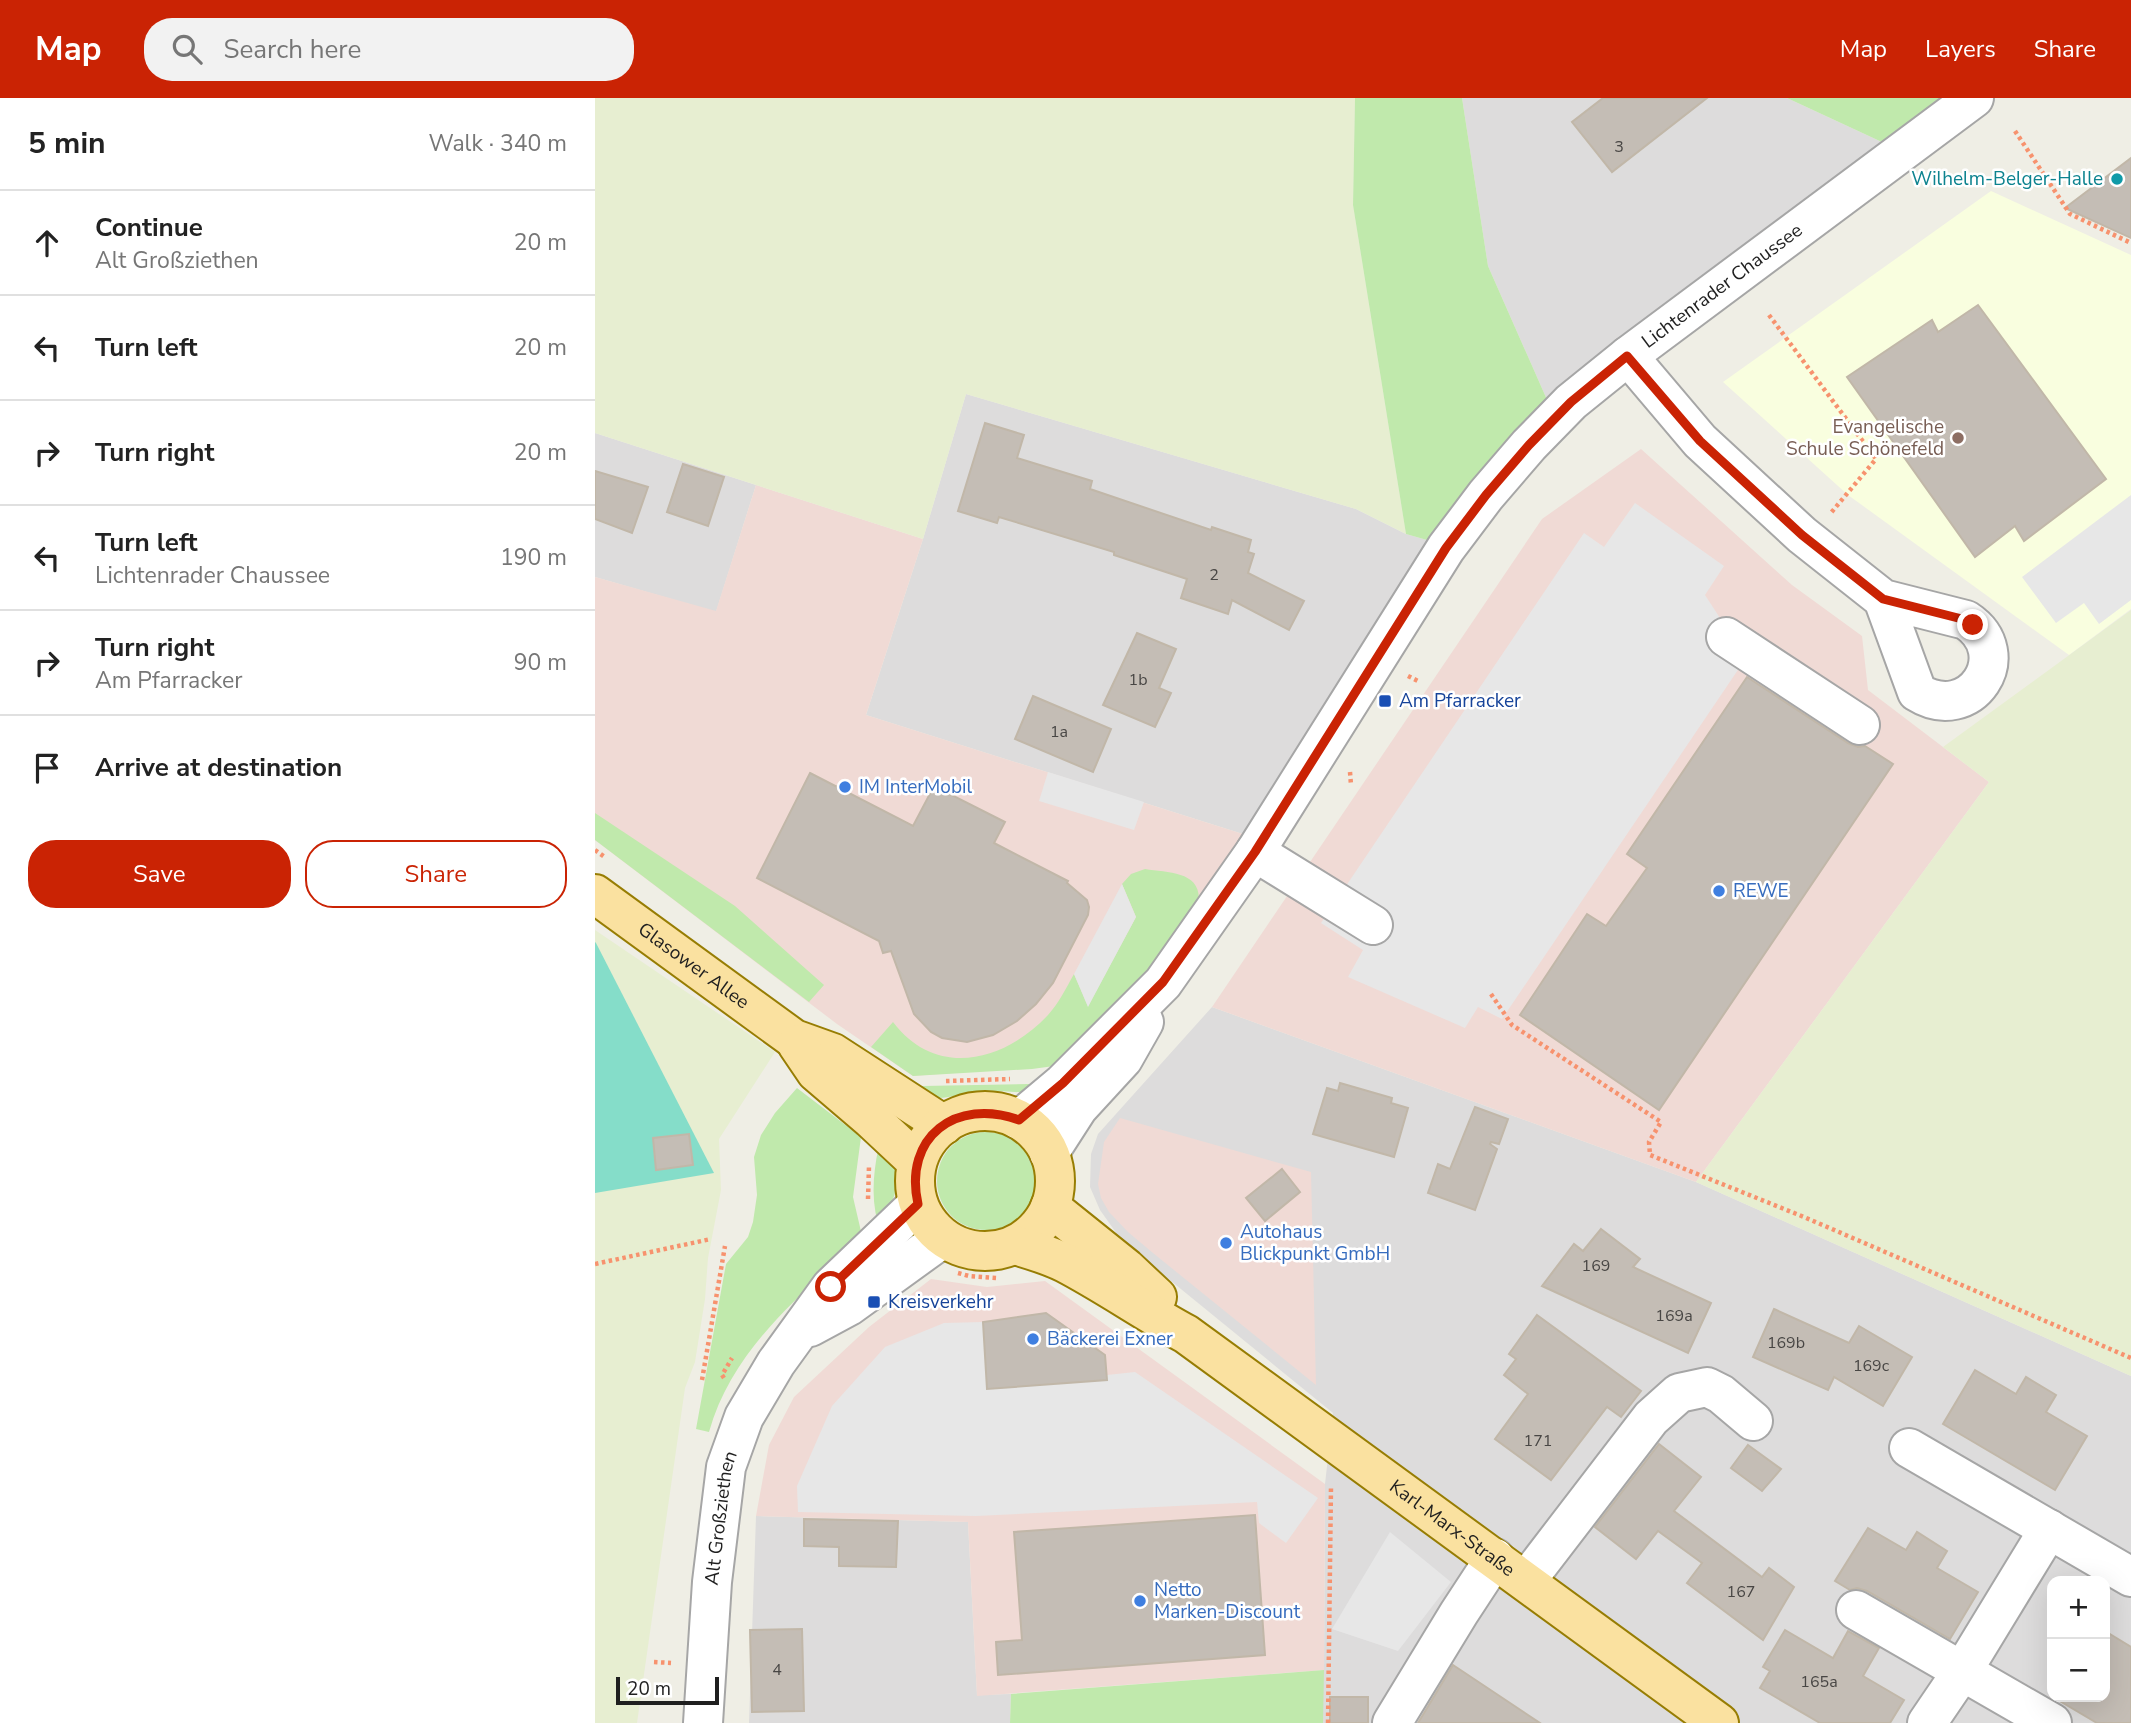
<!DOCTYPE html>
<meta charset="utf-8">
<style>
body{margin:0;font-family:"Nunito Sans",sans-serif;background:#f2f2f2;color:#222}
.controls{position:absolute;right:21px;bottom:21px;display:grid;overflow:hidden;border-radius:14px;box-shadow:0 7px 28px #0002}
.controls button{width:63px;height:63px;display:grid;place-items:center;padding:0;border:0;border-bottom:2px solid #e0e0e0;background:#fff;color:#222;font:35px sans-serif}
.scale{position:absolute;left:21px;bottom:18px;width:103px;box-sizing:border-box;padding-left:7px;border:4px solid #1f1f1f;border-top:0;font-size:19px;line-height:24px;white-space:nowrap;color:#1f1f1f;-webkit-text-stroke:5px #fff;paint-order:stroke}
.stop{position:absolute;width:21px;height:21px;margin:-16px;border:5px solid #ca2304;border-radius:50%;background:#fff}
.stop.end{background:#ca2304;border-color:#fff;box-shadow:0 2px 7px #0008}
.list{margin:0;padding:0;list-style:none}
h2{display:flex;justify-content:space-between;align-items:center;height:91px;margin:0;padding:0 28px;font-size:30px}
h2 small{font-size:23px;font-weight:400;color:#767676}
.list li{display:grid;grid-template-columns:46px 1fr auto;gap:21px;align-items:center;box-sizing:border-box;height:105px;padding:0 28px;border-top:2px solid #e0e0e0}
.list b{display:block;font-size:26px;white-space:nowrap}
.list p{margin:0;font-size:23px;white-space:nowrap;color:#767676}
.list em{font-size:23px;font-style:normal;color:#767676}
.actions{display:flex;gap:14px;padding:21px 28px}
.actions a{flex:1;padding:16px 0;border:2px solid #ca2304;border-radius:28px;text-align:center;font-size:24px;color:#ca2304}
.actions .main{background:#ca2304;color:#fff}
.icon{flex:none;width:38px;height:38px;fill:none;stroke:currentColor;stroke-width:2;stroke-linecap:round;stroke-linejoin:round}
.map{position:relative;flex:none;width:1536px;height:1625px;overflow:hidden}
header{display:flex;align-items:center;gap:42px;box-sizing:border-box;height:98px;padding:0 35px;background:#ca2304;color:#fff}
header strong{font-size:33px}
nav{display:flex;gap:38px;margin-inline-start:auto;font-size:24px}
.search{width:490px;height:63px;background:#f2f2f2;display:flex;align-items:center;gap:18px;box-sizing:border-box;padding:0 24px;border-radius:28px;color:#767676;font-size:26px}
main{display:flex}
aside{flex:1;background:#fff}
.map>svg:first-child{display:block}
.residential{fill:#dddcdc;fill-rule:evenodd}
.commercial{fill:#f0dad5}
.education{fill:#f9fedf}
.farmland{fill:#e7eed1}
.grass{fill:#c0e9ac}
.pitch{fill:#85ddc9}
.parking{fill:#e7e7e7}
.building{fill:#c4bdb5;stroke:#c1b7a8;stroke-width:2}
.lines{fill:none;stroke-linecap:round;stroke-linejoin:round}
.minor-casing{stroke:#a6a6a6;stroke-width:42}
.major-casing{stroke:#977d03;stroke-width:42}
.path{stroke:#f7926e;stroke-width:4.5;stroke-dasharray:3.5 3.5;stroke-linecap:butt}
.minor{stroke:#fff;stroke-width:38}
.major{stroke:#fae1a0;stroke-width:38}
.route{stroke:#ca2304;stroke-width:9}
.culture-dot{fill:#0f9aa8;stroke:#fff;stroke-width:2.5}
.education-dot{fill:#8d6e63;stroke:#fff;stroke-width:2.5}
.transit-dot{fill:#1a4fb4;stroke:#fff;stroke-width:2.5}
.shop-dot{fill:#3f7fe0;stroke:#fff;stroke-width:2.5}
.labels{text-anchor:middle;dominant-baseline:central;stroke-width:5;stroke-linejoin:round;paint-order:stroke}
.number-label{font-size:16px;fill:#484644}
.culture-label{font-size:19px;fill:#0d838f;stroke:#fff;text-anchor:end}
.street-label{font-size:19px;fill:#1f1f1f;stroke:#fff}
.education-label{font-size:19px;fill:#785e54;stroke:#fff;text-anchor:end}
.transit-label{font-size:19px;fill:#164399;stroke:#fff;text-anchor:start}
.shop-label{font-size:19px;fill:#366cbe;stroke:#fff;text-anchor:start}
</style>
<header>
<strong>Map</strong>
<div class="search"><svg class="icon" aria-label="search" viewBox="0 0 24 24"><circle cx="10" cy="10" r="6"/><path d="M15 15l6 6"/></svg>Search here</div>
<nav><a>Map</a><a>Layers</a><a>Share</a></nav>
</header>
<main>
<aside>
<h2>5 min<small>Walk · 340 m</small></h2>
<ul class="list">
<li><svg class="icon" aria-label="ahead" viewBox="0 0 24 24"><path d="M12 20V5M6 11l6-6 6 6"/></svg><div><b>Continue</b><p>Alt Großziethen</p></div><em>20 m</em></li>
<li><svg class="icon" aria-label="left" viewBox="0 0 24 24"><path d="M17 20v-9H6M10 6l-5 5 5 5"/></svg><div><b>Turn left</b></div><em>20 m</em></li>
<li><svg class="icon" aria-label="right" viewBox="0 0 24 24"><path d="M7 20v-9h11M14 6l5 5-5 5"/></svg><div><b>Turn right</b></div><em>20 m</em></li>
<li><svg class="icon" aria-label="left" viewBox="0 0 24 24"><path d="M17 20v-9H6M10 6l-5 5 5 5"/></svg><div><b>Turn left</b><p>Lichtenrader Chaussee</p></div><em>190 m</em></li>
<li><svg class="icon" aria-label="right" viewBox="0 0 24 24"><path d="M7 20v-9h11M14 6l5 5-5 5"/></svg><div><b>Turn right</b><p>Am Pfarracker</p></div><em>90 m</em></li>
<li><svg class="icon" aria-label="arrive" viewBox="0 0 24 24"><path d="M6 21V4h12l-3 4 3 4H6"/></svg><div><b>Arrive at destination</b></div></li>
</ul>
<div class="actions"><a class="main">Save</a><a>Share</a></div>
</aside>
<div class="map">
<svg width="1536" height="1625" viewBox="0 0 1536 1625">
<rect width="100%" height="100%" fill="#efeee5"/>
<g class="residential">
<path d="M867,0H1192L1289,45L953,304L893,168Z"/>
<path d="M371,296L761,411L811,436L839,444L651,737L271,617L328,441Z"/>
<path d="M0,335L161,387L121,514L0,479Z"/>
<path d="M617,909L1101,1084L1536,1278V1625H724L729,1572L730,1386L738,1315L527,1143L505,1112L495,1089L496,1056L503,1036ZM1457,1483H1510V1599H1457Z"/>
<path d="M161,1418L373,1424L382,1597L416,1596L415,1625H154Z"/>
</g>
<g class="commercial">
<path d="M1046,351L1197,487L1267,538L1273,592L1394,684L1101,1084L617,909L947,421Z"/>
<path d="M161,387L328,441L271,617L651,737L603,809L474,966L318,978L242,926L0,742V479L121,513Z"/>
<path d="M525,1020L716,1074L721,1287L558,1155L533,1134L514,1114L506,1100L503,1086L509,1044Z"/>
<path d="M336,1181L392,1189L450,1183L730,1386L729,1572L382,1598L373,1424L161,1418L174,1347L199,1299L274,1229Z"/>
</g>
<path class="education" d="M1396,93L1536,157V511L1474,557L1253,397L1128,284Z"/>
<g class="farmland">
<path d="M0,0H760L758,107L811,436L761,411L371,296L328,441L0,335Z"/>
<path d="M1536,512V1278L1101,1084L1394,684L1348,649Z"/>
<path d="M0,832L180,954L124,1041L126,1092L113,1160L110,1201L100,1264L90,1290L42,1625H0Z"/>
</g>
<g class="grass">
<path d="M760,0H867L893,168L953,304L839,444L811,436L758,107Z"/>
<path d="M1192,0H1351L1289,45Z"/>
<path d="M0,715L140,808L229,887L214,904L0,742Z"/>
<path d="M550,771C575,775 610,773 603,809L557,873L474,966L437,971L318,978L276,949L298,924C341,981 409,964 453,917C464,905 471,890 479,876L493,908L541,819L527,786L536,776Z"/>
<path d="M444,984L433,994C417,995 403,992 387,993C362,994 347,1007 321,995L327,988L435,986Z"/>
<path d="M202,990L266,1039L258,1099L268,1142C206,1195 137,1252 114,1334L101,1331L131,1166L153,1139L158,1124L162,1097L159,1059L166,1037L180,1015Z"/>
<circle cx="391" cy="1083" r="49"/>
<path d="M286,1039C291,1048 299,1059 301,1069C307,1088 295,1111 283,1125C275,1097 279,1067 286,1039Z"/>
<path d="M729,1572L728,1625H415L416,1596Z"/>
</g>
<path class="pitch" d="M0,844L1,845L119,1075L0,1095Z"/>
<g class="parking">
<path d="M1536,397V502L1504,526L1489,505L1461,525L1427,479Z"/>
<path d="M1040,405L1129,468L1110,497L1151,560L907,921L883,909L870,930L753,879L768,852L726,825L989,435L1009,449Z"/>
<path d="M453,674L549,704L539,732L444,703Z"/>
<path d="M527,786L541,819L493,909L479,876Z"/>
<path d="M388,1224L393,1291L512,1281V1277L540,1274L723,1400L691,1445L664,1425L662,1404L381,1418L203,1414L202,1388L237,1308L290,1249L349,1225Z"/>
<path d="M795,1434L856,1484L803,1553L737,1531Z"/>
</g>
<g class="building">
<path d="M1008,0H1112L1017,74L977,24Z"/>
<path d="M1536,60V140L1470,110Z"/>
<path d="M1383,207L1511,381L1429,443L1420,428L1380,459L1252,279L1337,222L1343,234Z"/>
<path d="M390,325L429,337L422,360L497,383L495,391L616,432L617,429L656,442L653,454L659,456L653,475L709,503L694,532L637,502L633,516L586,500L592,481L519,457V454L404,419L402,425L363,413Z"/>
<path d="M88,366L129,379L113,428L72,414Z"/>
<path d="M0,373L53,389L37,435L0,421Z"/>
<path d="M542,535L581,551L564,590L576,595L560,629L508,607Z"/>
<path d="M1152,579L1253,645L1263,649L1270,648L1298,666L1064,1012L925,917L992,816L1011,828L1052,770L1032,756Z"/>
<path d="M438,598L516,631L498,674L420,641Z"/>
<path d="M215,675L318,728L339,688L410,724L399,745L473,783L472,785L492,802L494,809L493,817L458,885L441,906L422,923L398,937L372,944L347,940L336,934L319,916L296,853L288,855L284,843L162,780Z"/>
<path d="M745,985L797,1000L796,1005L813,1010L799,1059L718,1036L732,990L743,993Z"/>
<path d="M880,1009L913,1021L904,1046L896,1044L895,1046L902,1051L880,1112L833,1095L843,1066L855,1071Z"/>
<path d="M94,1036L98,1067L61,1072L58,1040Z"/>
<path d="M687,1071L705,1094L670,1123L651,1100Z"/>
<path d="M1006,1131L1045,1161L1038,1169L1116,1205L1093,1255L947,1188L979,1146L988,1153Z"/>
<path d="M1179,1211L1254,1245L1264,1228L1317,1259L1288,1308L1239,1279L1233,1292L1158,1259Z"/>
<path d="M451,1215L510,1257L512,1282L392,1291L388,1224Z"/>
<path d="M942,1217L1046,1293L1026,1319L1012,1309L956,1382L900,1341L933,1296L909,1277L921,1261L914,1256Z"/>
<path d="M1380,1272L1421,1296L1431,1279L1461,1297L1451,1314L1492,1338L1460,1392L1348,1326Z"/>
<path d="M1064,1346L1106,1379L1079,1413L1167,1479L1174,1470L1199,1489L1168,1542L1092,1485L1107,1465L1063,1433L1041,1461L1000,1429Z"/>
<path d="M1153,1347L1186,1371L1167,1393L1136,1370Z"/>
<path d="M660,1417L670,1557L403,1577L401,1544L427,1542L419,1434Z"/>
<path d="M209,1421L303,1423L301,1469L244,1468V1449L209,1448Z"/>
<path d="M1273,1430L1311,1452L1322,1434L1352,1453L1342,1470L1383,1494L1355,1541L1272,1493L1262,1490L1255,1492L1240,1483Z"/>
<path d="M207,1531L209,1613L157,1614L155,1532Z"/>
<path d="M1190,1532L1238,1560L1253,1533L1284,1550L1268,1578L1309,1602L1295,1625H1225L1165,1590L1175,1573L1168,1569Z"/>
<path d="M1510,1533L1536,1549V1625H1502L1458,1599H1510Z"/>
<path d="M858,1567L945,1625H823Z"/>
<rect x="735" y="1599" width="38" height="26"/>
</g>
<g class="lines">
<g class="minor-casing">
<g id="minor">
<path d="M1033,258L1105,343L1207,437L1288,501L1322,594C1376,628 1423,556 1371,522L1288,501"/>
<path d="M1131,539L1265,627"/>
<path d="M660,754L778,827"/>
<path id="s1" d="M424,1022L468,985L568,885L660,754L851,450L891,397L934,347L976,304L1033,258L1379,0"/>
<path d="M454,1055L483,1010L528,961L549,924"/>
<path d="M215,1229L254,1208L348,1140"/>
<path d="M1314,1350L1536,1479"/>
<path d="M931,1483L1056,1320L1084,1295L1112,1289L1126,1296L1158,1323"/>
<path d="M1261,1512L1457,1625"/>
<path id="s2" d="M108,1625L117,1484L131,1369L149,1319L181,1265L236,1189L323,1106"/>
<path d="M797,1625L864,1515L900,1460"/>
<path d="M1332,1625L1368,1572L1454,1431"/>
</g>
</g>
<g class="major-casing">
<g id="major">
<path id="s3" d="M0,796L199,941L238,955L349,1027"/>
<path d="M202,946L221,974L276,1021L322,1064"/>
<circle cx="390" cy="1083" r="70"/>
<path d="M455,1109L531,1170L562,1199"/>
<path id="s4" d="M420,1147C437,1152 454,1157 470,1165C512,1187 550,1214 591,1236L1124,1625"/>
</g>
</g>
<g class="path">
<path d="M1420,33L1475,116L1536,145"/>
<path d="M1174,217L1281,361L1235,416"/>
<path d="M813,578L825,584"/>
<path d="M755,674L756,687"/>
<path d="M0,752L11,760"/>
<path d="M896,896L917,927L1066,1024L1054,1044L1055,1057L1209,1119L1536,1260"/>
<path d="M351,983L415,981"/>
<path d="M273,1101L274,1068"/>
<path d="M0,1166L116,1141"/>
<path d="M363,1175L374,1178L402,1180"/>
<path d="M129,1280L127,1277L137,1260"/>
<path d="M107,1282L130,1148"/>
<path d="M59,1564L76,1565"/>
<path d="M733,1625L736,1388"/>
</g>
<use href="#minor" class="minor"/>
<use href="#major" class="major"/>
</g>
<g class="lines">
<path class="route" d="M236,1189L323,1106C308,1039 361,999 424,1022L468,985L568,884L660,754L851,450L891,397L934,347L976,304L1032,258L1105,343L1207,437L1288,501L1371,522L1378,527"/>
</g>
<circle class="culture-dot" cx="1522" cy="81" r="7"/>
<circle class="education-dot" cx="1363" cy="340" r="7"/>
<g class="transit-dot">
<rect x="783" y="596" width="14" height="14" rx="3.5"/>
<rect x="272" y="1197" width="14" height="14" rx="3.5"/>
</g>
<g class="shop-dot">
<circle cx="250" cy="689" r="7"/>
<circle cx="1124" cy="793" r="7"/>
<circle cx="631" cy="1145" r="7"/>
<circle cx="438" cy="1241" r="7"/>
<circle cx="545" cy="1503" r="7"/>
</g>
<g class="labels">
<g class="number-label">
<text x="1024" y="49">3</text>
<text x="619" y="477">2</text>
<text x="543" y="582">1b</text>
<text x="464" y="634">1a</text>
<text x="1001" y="1168">169</text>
<text x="1079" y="1218">169a</text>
<text x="1191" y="1245">169b</text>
<text x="1276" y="1268">169c</text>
<text x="943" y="1343">171</text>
<text x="1146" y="1494">167</text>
<text x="182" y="1572">4</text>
<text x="1224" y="1584">165a</text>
</g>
<g class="culture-label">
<text x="1508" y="81">Wilhelm-Belger-Halle</text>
</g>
<g class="street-label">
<text stroke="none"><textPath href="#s1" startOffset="1101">Lichtenrader Chaussee</textPath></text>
<text stroke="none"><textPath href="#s3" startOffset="122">Glasower Allee</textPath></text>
<text stroke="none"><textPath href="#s2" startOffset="206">Alt Großziethen</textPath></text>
<text stroke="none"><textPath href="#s4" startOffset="523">Karl-Marx-Straße</textPath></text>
</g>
<g class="education-label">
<text x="1349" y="329">Evangelische<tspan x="1349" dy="22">Schule Schönefeld</tspan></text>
</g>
<g class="transit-label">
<text x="804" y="603">Am Pfarracker</text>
<text x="293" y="1204">Kreisverkehr</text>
</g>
<g class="shop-label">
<text x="264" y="689">IM InterMobil</text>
<text x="1138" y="793">REWE</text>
<text x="645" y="1134">Autohaus<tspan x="645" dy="22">Blickpunkt GmbH</tspan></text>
<text x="452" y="1241">Bäckerei Exner</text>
<text x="559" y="1492">Netto<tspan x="559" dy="22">Marken-Discount</tspan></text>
</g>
</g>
</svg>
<div class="controls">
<button>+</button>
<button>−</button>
</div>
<div class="scale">20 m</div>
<div class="stop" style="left:236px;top:1189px"></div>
<div class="stop end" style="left:1378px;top:527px"></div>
</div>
</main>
